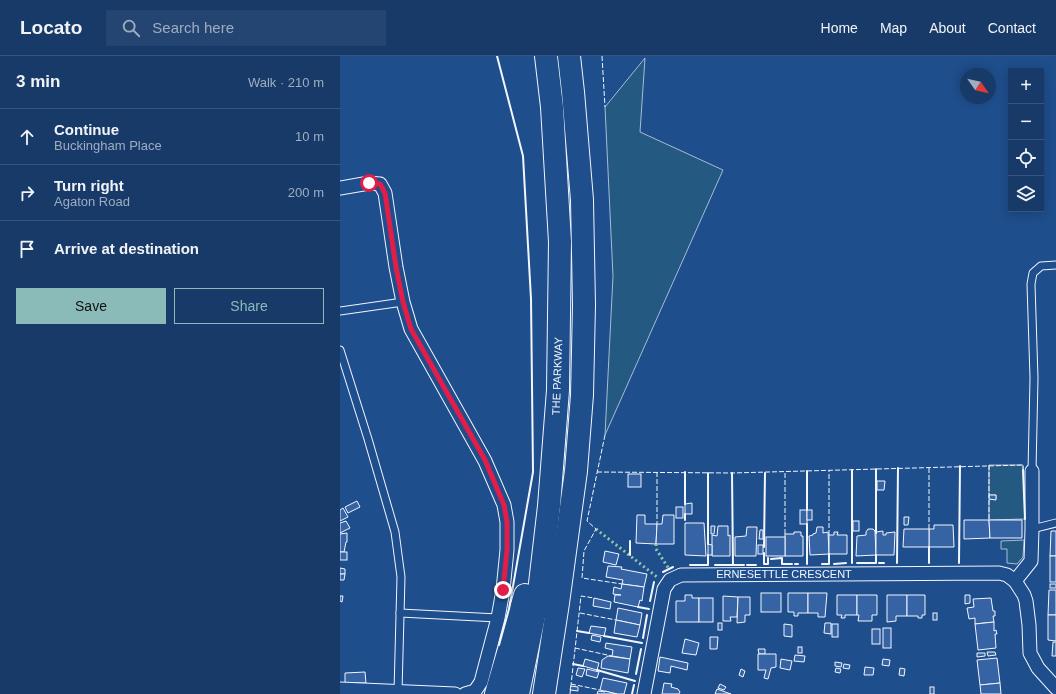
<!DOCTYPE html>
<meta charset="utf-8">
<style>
body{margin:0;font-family:Helvetica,sans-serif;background:#244571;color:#f1f3f6}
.controls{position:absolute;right:12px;top:12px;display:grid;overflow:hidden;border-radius:0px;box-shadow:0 2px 10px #0003}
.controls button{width:36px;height:36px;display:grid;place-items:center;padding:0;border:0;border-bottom:1px solid #36547d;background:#173a69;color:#f1f3f6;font:20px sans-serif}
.compass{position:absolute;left:620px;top:12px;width:36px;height:36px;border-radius:50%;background:#173a69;box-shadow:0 2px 10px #0003;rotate:124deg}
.stop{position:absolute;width:12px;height:12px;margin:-9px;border:3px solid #e11d48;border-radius:50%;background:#fff}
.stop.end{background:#e11d48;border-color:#fff;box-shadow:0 1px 4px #0008}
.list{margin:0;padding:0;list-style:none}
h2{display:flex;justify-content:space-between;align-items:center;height:52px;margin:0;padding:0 16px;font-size:17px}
h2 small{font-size:13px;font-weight:400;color:#9eadc0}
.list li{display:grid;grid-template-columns:26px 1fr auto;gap:12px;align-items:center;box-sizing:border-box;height:56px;padding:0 16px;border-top:1px solid #36547d}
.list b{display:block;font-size:15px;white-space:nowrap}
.list p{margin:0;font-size:13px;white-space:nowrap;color:#9eadc0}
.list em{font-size:13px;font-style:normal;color:#9eadc0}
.actions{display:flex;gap:8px;padding:12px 16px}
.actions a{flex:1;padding:9px 0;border:1px solid #8bbbb9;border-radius:0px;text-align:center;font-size:14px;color:#8bbbb9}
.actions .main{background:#8bbbb9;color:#111}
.icon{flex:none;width:22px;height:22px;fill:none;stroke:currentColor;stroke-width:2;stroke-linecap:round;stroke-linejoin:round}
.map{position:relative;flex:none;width:716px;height:638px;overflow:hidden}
header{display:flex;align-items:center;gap:24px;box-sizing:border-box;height:56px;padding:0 20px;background:#173a69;border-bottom:1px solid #36547d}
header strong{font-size:19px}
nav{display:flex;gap:22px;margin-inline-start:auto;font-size:14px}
.search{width:280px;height:36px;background:#244571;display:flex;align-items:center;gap:10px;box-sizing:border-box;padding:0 14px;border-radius:0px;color:#9eadc0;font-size:15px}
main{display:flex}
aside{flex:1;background:#173a69}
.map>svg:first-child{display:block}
.green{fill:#245a82;stroke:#a8bbd7}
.building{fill:#3563a3;stroke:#f2f6ff}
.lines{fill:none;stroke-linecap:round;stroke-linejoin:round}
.lane-casing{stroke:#f2f6ff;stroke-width:9}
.street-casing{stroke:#f2f6ff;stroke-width:15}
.highway-casing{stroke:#f2f6ff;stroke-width:24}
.lane{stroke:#1f4e8c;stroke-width:7}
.street{stroke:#1f4e8c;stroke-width:13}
.highway{stroke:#1f4e8c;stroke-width:22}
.hedge{stroke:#97c8a6;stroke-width:3;stroke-dasharray:2 3;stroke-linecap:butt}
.fence{stroke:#f2f6ff;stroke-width:1;stroke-dasharray:5 2;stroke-linecap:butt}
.wall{stroke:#f2f6ff;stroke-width:2}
.route{stroke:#e11d48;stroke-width:5}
.labels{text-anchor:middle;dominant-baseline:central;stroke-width:3;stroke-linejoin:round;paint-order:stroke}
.street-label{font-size:11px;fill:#f2f6ff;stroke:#1f4e8c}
</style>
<header>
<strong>Locato</strong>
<div class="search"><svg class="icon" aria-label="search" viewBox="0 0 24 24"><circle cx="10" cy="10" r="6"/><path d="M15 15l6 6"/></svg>Search here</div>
<nav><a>Home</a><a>Map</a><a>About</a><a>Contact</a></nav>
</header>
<main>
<aside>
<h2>3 min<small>Walk · 210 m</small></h2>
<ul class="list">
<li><svg class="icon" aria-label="ahead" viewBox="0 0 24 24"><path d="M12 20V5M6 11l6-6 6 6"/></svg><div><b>Continue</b><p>Buckingham Place</p></div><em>10 m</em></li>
<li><svg class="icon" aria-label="right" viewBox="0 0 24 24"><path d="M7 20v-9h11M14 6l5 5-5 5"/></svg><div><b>Turn right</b><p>Agaton Road</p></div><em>200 m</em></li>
<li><svg class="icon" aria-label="arrive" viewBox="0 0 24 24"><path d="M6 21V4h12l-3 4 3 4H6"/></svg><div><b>Arrive at destination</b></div></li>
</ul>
<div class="actions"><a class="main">Save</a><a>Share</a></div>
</aside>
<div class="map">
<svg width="716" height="638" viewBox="0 0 716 638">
<rect width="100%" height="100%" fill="#1f4e8c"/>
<g class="green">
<path d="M305,2L300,76L383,114L265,379L273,220L265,51Z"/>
<path d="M649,409H683L685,463L649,464V443H656V439H649Z"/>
<path d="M684,484L683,501L677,508L667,507V493H661V485Z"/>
</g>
<g class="building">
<rect x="288" y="418" width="13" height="13"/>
<path d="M537,425H545L544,434H537Z"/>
<path d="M649,439H656V444L649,443Z"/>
<path d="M17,445L20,451L8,457L5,451Z"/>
<path d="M352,447V458H345V448Z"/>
<rect x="336" y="451" width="7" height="11"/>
<path d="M3,452L8,461L0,465V454Z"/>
<rect x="460" y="454" width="7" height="14"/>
<rect x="467" y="454" width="5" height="10"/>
<path d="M297,459H305V468H317L316,488L296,487Z"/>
<path d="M323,459H334V488H316L317,468H322Z"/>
<path d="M564,461H569L568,469H564Z"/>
<path d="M624,464H649L650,482L624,483Z"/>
<path d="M649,464H682V482H650Z"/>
<path d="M6,465L10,472L0,477V467Z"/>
<rect x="513" y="465" width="6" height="10"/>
<path d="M345,467H364L366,500L345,499Z"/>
<path d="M594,469H613L614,491H589V473H594Z"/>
<path d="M371,470H375L374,478H371Z"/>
<path d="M378,470H388V480L390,479V500H372V479L377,480Z"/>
<path d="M407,471H417L416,500H395V481L406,480Z"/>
<path d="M477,471H483V477L488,476L489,498L470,499L469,480L473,479V478L476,477Z"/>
<path d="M528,473H533L535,475L536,499L516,500L517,480L526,479V476Z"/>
<path d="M564,473H589V491H563Z"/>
<path d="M420,474H423V483H419Z"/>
<path d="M543,475V479H546V477L555,476L554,499H536V476Z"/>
<path d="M711,475H716V500H710Z"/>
<path d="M454,476H461V480H463V500H445V478H454Z"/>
<path d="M494,476H498L497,479H507V498H489V479H494Z"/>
<path d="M7,477V486H6L4,496H0V478Z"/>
<rect x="426" y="481" width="19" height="19"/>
<path d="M368,488L372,489V499H368Z"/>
<rect x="418" y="489" width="5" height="9"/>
<path d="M265,495L279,498L276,509L263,506Z"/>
<rect x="0" y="496" width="7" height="8"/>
<rect x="710" y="500" width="6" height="26"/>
<path d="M268,510L282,511L281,513L307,518L304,531L282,528L283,524L266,521Z"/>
<path d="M0,512L5,513V518H0Z"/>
<path d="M0,518H5L4,524H0Z"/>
<path d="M282,528L304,531L302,545L300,544L298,551L274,546L275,539H281L273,538L274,531L281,533Z"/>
<rect x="710" y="528" width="6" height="4"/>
<path d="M709,534H716V559H708Z"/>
<rect x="421" y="537" width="20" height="19"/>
<path d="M448,537H468V557H458V560H454V556H448Z"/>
<path d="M468,537H487L485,561H478V557H468Z"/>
<path d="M345,539H352V542H359V566H336V545H345Z"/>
<path d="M497,539H517V559H505V562H501L502,559H497Z"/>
<path d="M517,539H537V559H532V565H518L519,559H517Z"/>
<path d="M547,539H567V560H556V565L547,566Z"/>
<path d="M567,539H585V559H582V562H578V560H567Z"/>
<path d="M625,539H630V547L625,548Z"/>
<path d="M0,540H3L2,546L0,545Z"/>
<path d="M383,540L398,541L397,561H390L391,565H383Z"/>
<path d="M398,541H410V559H405V566L397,567Z"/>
<path d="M254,542L271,546L270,553L253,550Z"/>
<rect x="359" y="542" width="14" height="24"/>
<path d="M651,542L653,555H655V560H653L654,566L635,568V562L629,563L627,552L634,551L633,543Z"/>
<path d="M278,552L302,557L300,569L276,564Z"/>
<rect x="593" y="557" width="4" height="7"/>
<path d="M708,559H716V585L708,584Z"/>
<path d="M276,564L300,569L297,581L274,577Z"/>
<path d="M654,566V575L656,574L657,578H655L656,592L638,594L635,568Z"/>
<rect x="378" y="567" width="4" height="7"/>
<path d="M485,567H491V578L484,577Z"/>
<path d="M444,568L452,569V581L444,580Z"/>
<rect x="492" y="568" width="6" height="13"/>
<path d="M251,570L266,572L264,580L249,577Z"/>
<rect x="543" y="572" width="8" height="20"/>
<rect x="532" y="573" width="8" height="15"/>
<path d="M252,579L261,581L260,586L251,584Z"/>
<path d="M370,581H378L377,593H370Z"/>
<path d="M345,583L359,587L356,599L342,597Z"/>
<path d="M713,586H716V600H712Z"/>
<path d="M266,587L292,591L290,603L272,600L273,594L265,592Z"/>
<rect x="458" y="591" width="4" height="6"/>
<path d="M418,593H425V598H419Z"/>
<path d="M647,596H655L656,599L648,600Z"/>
<path d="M637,597H645V600L637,601Z"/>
<path d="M418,598H436V611L431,612L428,623L424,622L426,614H418Z"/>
<path d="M455,599L465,600L464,606L454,605Z"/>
<path d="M268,600L290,603L288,617L261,612L262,604Z"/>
<path d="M320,601L348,607L347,614L331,610L330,617L318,615Z"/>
<path d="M657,602L660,627L640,629L637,604Z"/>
<path d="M245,603L259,607L257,614L243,610Z"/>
<path d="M441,603L452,605L450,614L440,612Z"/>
<path d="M543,603L550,604L549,610L542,609Z"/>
<path d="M495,606L502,607L501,611L495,610Z"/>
<path d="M504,608L510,609L509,613L503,612Z"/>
<path d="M525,611L534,612L533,619H524Z"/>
<path d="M238,612L245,613L242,621L236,619Z"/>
<path d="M496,612L501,613L500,617L495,616Z"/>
<path d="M560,612L565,613L564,620L559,619Z"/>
<path d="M247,613L259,616L257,622L246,619Z"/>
<path d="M401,613L405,615L403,621L399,619Z"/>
<path d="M25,616L26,627H5V617Z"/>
<path d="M263,622L287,627L284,638H277L260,634Z"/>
<path d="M324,627L332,628L331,631L338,633L340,636L339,638H322Z"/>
<path d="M660,627L661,638H641L640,629Z"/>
<path d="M380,628L386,631L384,634L378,632Z"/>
<path d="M231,630L238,631V635L230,634Z"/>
<rect x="590" y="631" width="4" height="7"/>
<path d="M377,633L391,638H375Z"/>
<path d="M258,635L265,636V635L277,638H257Z"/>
</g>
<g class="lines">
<g class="lane-casing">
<g id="lane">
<path d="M0,255L63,246"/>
<path d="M0,294L28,383L55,476L61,521L58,636"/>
<path d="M692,415L694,322L691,228L693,217L701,210L716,209"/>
<path d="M692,473L716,467"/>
<path d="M60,557L158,562"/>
</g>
</g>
<g class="street-casing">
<g id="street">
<path d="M0,132L29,127L40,128L45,137L56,211L63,246L71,273L145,405L164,449L167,466V494L163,534L158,562L141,626L135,635L125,638"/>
<path d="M675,525L684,539L686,545L689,569L690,597L698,612L716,632"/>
<path d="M0,633L115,638"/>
<path d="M304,638L324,533L330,524L341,519L659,517L667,519L675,525L691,505L692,473V415"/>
</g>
</g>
<g class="highway-casing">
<g id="highway">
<path d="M156,638L185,539"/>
<path d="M178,638L199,536L209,450L218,334L220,186L212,51L206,0"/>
<path d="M204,638L218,547L236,415L242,339L244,249L242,144L233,36L229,0"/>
</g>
</g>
<use href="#lane" class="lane"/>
<use href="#street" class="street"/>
<use href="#highway" class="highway"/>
<g class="hedge">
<path d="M256,473L317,521"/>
<path d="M316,488V493L329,513"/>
</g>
<g class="fence">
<path d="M262,0L265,51"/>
<path d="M265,379L247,465L256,473L244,495L242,522L282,528"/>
<path d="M649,409V464"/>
<path d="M257,416L392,417L683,409V414"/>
<path d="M317,416V468"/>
<path d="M589,473V412"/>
<path d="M445,478V416"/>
<path d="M489,479V415"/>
<path d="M240,557L276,564"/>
<path d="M235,592L272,600"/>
<path d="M231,628L260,634"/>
<path d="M230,638L241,540L254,542"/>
</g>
<g class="wall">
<path d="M157,0L183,100L191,243L193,416L169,553L159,589"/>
<path d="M683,414L685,463"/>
<path d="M368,417V488"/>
<path d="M392,417L393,509"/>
<path d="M345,448V416"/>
<path d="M467,454V415"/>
<path d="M345,458V464"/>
<path d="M467,468V508"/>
<path d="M536,477V413"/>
<path d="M424,491L425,417"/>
<path d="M424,497V508H428V502"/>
<path d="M290,499V485"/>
<path d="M431,503L442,502V508H445"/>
<path d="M512,507V414"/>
<path d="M517,507H536V499"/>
<path d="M539,507H544"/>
<path d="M557,507L558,412"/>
<path d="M589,507V491"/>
<path d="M619,507L620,410"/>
<path d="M445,508H452"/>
<path d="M455,508H458"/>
<path d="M482,508H489V498"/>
<path d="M494,508L506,507"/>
<path d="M350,509H368V499"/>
<path d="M375,509H404"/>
<path d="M407,509H416"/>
<path d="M323,516L333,511"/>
<path d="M310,545L314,526"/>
<path d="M298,551L309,553"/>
<path d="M237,575L249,577"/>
<path d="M264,580L302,587"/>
<path d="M303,582L307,559"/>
<path d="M233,608L243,610"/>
<path d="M257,614L295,625"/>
<path d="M296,618L301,593"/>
<path d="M292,638L294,629"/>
</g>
</g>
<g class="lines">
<path class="route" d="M29,127L40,128L45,137L56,211L63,246L71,273L145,404L164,449L167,466V494L163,534"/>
</g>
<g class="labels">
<g class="street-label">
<text transform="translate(217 320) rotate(-88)">THE PARKWAY</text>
<text x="444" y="518">ERNESETTLE CRESCENT</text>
</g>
</g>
</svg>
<div class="controls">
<button>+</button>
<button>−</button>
<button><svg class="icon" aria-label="locate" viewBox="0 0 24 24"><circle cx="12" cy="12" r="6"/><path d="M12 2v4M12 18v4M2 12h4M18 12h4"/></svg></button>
<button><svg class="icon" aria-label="layers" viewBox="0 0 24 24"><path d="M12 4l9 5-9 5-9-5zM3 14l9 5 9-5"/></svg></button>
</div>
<svg class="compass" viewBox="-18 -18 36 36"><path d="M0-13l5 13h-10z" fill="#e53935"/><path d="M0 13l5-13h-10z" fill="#9eadc0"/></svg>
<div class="stop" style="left:29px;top:127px"></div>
<div class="stop end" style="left:163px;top:534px"></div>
</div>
</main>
